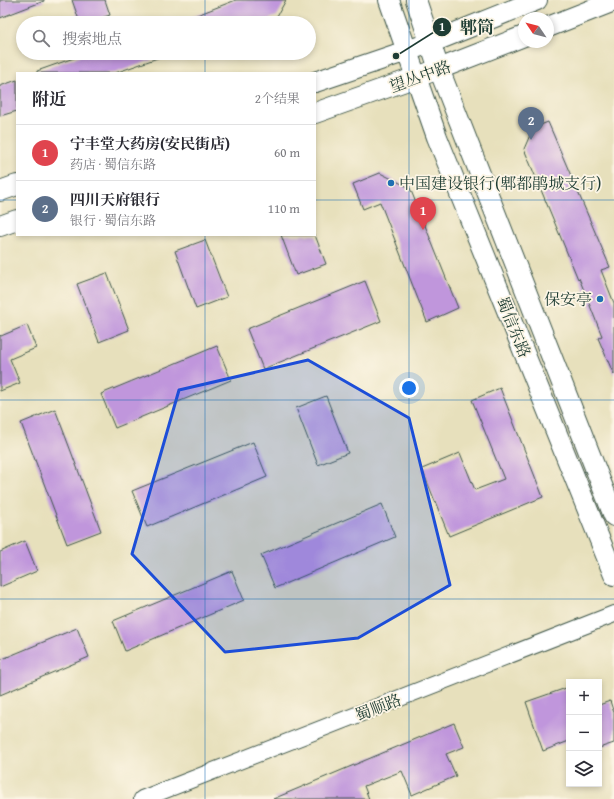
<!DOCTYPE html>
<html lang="zh">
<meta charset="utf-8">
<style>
body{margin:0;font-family:"Gentium Book Plus","Noto Serif SC",serif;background:#f7f7f7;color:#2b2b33}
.controls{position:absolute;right:12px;bottom:12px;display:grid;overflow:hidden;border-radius:0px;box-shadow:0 2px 6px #0003}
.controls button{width:36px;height:36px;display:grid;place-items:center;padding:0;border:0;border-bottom:1px solid #e1e1e2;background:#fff;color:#2b2b33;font:20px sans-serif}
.compass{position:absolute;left:518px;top:12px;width:36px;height:36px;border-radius:50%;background:#fff;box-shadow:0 2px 6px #0003;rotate:305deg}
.you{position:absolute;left:409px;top:388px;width:14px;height:14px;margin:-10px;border:3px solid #fff;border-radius:50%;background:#1a73e8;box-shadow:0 0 0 6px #1a73e833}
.badge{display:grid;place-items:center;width:26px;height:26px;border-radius:50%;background:#1f6fb2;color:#fff;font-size:13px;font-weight:700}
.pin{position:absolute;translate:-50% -33px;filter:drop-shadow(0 1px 2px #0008)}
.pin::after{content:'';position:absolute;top:21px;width:14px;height:12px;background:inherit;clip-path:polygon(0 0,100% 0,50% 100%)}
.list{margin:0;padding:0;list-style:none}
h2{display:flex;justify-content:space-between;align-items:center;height:52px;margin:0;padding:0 16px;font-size:17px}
h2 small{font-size:13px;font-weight:400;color:#7c7c81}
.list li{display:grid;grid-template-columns:26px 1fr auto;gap:12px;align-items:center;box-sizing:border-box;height:56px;padding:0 16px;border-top:1px solid #e1e1e2}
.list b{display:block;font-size:15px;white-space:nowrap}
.list p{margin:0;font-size:13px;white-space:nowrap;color:#7c7c81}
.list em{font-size:13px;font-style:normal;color:#7c7c81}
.icon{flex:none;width:22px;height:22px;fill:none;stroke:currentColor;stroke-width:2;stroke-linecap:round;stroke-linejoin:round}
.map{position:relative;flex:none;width:614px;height:799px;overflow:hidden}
.search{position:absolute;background:#fff;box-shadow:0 2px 6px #0003;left:16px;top:16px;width:300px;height:44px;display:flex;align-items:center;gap:10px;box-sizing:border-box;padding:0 14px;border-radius:22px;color:#7c7c81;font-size:15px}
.panel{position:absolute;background:#fff;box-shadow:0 2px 6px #0003;left:16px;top:72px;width:300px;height:164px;border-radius:0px}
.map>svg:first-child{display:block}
.building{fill:#c096dc}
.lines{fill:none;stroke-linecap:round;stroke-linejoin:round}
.minor-casing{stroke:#3d5548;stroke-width:18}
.major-casing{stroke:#3d5548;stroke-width:22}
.minor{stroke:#fff;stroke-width:16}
.major{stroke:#fff;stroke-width:20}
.marked{fill:#1d4ed8;fill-opacity:0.2;stroke:#1d4ed8;stroke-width:3;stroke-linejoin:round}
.grid{fill:none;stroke:#1f6fb2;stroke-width:1;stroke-opacity:0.55}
.poi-dot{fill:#1f6fb2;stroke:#fcf5e5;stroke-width:1.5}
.labels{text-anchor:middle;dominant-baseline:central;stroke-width:3.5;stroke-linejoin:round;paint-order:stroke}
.street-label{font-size:16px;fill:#1f3d34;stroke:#fcf5e5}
.poi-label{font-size:16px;fill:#1f3d34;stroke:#fcf5e5;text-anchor:start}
.leader{fill:none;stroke:#1f3d34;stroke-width:1.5}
.callout-dot{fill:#1f3d34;stroke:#fcf5e5;stroke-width:1.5}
.mark-label{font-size:12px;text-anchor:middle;font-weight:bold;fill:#fff}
.callout-label{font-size:17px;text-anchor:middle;font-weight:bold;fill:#1f3d34;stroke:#fcf5e5;stroke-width:3.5;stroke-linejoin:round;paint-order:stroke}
</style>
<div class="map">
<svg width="614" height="799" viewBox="0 0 614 799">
<rect width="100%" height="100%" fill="#fcf5e5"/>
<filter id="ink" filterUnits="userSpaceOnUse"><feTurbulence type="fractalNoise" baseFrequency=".025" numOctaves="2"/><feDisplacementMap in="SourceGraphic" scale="8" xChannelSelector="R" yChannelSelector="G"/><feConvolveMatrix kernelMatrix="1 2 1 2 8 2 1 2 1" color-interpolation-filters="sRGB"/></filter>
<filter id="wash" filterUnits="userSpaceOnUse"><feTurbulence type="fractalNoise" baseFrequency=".012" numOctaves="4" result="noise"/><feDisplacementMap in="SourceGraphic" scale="16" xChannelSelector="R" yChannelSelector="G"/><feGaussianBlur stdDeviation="0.9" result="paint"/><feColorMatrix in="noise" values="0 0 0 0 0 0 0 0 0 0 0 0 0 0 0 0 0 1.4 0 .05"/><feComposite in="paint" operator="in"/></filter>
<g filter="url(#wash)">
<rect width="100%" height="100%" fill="#e7e0bc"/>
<g id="blocks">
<g class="building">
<path d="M0,0H44V1L0,18Z"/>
<path d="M72,0H105L110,15L87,23H80Z"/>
<path d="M236,0H286L277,16L259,23H179V22Z"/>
<path d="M88,53H166V55L115,73H37V71Z"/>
<path d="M17,80V111L0,116V86Z"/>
<path d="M548,122L610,267L601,270L614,303V375L598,338L602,336L579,278L578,279L524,149L533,128Z"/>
<path d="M380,173L410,188L458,308L427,322L380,202L363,209L353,184Z"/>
<path d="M281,235H315L326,264L296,275Z"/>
<path d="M205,240L227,297L196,309L175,251Z"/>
<path d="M107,273L129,330L99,342L77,284Z"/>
<path d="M365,281L381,321L263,369L247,329Z"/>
<path d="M27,325L36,348L10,359L20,383L0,391V335L1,336Z"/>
<path d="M217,346L231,380L115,428L101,394Z"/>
<path d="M500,388L543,497L449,536L422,469L460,453L475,490L504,479L472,400Z"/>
<path d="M326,396L348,453L318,465L296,408Z"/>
<path d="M55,409L101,531L67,544L21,423Z"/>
<path d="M253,442L267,477L147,527L132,491Z"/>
<path d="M382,504L395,537L275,588L261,555Z"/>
<path d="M25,541L37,571L0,587V552Z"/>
<path d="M232,571L244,600L125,651L113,621Z"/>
<path d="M77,628L89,657L0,695V660Z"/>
<path d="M569,687V741L543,751L526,702Z"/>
<path d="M610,701L614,713V743L599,748V705Z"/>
<path d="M454,723L464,747L446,754L456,776L412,795L402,771L364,786L369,799H273Z"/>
</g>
</g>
</g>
<g filter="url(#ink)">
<use href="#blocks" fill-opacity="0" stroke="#3d5548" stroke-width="1"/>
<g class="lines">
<g class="minor-casing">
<path id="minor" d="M142,799L614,614"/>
</g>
<g class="major-casing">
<g id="major">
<path d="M389,0L437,137L614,575"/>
<path d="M416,0L439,69L614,516"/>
<path d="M548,27L614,1"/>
<path d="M315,82L430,43L537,0"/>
<path d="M315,113L439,69L524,36"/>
<path d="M0,191L17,185"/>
<path d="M0,226L17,220"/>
</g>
</g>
<use href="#minor" class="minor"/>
<use href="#major" class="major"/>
</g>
</g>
<path class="marked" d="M308,360L409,418L450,585L358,638L225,652L132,554L179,390Z"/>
<path class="grid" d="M205,0V23M409,0V799M205,53V73M0,200H17M315,200H614M205,235V799M0,400H614M0,599H614"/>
<g class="poi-dot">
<circle cx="391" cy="183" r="4"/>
<circle cx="600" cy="299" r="4"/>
</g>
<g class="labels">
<g class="street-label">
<text transform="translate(420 76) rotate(-20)">望丛中路</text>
<text transform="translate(514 327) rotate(68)">蜀信东路</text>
<text transform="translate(378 707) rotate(-21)">蜀顺路</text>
</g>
<g class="poi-label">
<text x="399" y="183">中国建设银行(郫都鹃城支行)</text>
<text x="592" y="299" text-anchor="end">保安亭</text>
</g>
</g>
<path class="leader" d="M396 56L442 27"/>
<g class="callout-dot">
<circle cx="396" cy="56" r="4"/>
<circle cx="442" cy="27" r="10"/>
</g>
<g class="mark-label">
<text x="442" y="31">1</text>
</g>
<g class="callout-label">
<text x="477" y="33">郫筒</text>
</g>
</svg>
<div class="controls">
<button>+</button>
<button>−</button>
<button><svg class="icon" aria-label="layers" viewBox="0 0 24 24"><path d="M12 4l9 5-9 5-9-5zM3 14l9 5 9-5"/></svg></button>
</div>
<svg class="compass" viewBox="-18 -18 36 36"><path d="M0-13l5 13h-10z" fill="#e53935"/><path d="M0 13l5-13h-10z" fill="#7c7c81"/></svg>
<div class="you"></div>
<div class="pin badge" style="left:423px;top:230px;background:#e0444e">1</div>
<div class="pin badge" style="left:531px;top:140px;background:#5c6f8a">2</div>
<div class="search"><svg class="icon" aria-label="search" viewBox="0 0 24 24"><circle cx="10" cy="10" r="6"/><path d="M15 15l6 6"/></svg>搜索地点</div>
<section class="panel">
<h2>附近<small>2个结果</small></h2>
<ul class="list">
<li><span class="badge" style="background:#e0444e">1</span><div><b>宁丰堂大药房(安民街店)</b><p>药店 · 蜀信东路</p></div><em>60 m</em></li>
<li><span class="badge" style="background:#5c6f8a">2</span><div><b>四川天府银行</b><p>银行 · 蜀信东路</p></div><em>110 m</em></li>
</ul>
</section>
</div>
